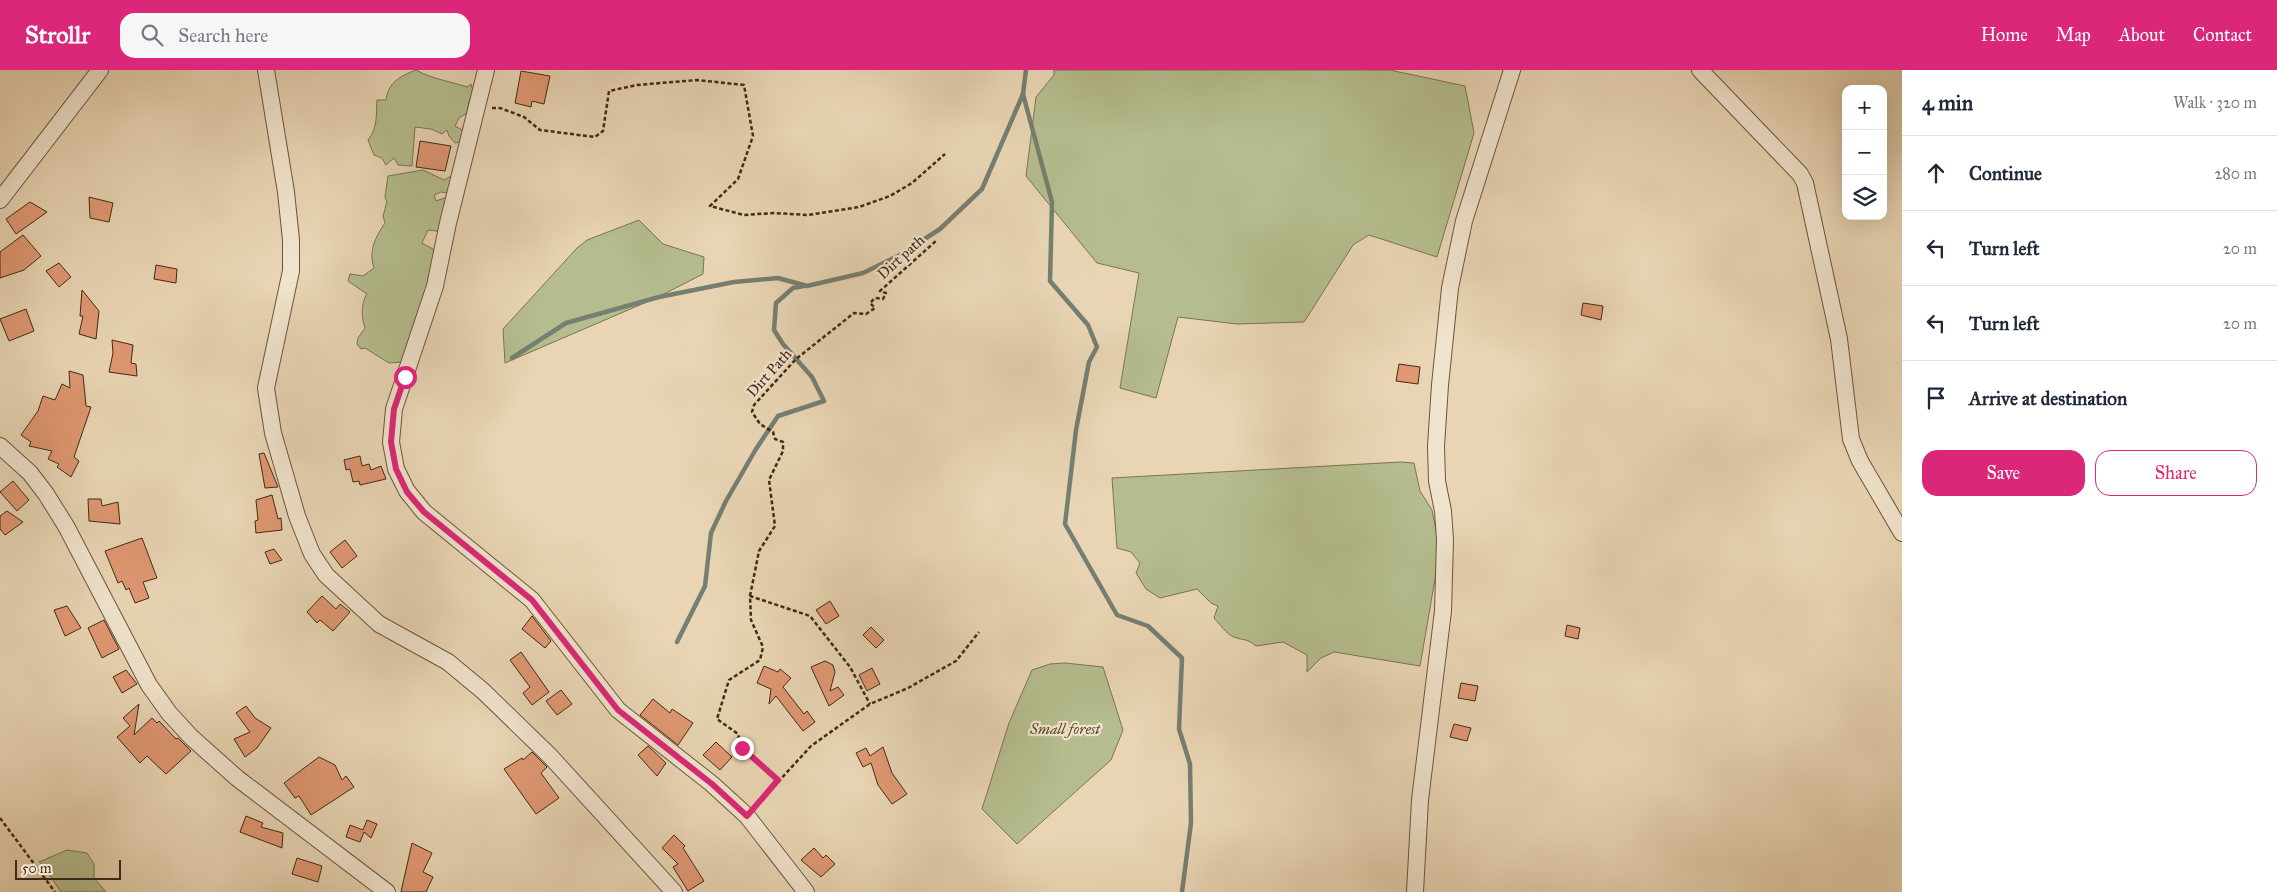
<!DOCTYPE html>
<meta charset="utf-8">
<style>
body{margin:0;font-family:"IM FELL Great Primer",serif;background:#f6f6f7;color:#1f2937}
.controls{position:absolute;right:15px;top:15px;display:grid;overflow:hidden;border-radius:10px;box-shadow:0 5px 20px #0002}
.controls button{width:45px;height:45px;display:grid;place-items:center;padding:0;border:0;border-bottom:1px solid #e0e1e3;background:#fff;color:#1f2937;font:25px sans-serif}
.scale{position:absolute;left:15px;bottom:12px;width:106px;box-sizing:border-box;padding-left:5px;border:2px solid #412a15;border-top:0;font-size:14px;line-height:18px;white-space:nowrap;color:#412a15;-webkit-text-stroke:4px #f1e4ce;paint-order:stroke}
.stop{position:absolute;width:15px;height:15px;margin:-11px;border:4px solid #db2777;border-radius:50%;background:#fff}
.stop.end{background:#db2777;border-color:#fff;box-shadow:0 1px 5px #0008}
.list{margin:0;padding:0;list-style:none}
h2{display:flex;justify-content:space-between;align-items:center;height:65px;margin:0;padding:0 20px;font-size:21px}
h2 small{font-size:16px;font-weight:400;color:#747a83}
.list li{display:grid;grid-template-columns:32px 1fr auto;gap:15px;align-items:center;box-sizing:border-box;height:75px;padding:0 20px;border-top:1px solid #e0e1e3}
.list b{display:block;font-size:19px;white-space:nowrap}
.list em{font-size:16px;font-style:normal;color:#747a83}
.actions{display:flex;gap:10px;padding:15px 20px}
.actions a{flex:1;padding:11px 0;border:1px solid #db2777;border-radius:15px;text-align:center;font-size:18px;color:#db2777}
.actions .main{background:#db2777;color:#fff}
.icon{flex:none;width:28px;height:28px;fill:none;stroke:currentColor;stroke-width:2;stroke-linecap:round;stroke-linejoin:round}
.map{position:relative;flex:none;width:1902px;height:822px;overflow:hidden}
header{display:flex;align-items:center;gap:30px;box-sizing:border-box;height:70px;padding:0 25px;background:#db2777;color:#fff}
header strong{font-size:24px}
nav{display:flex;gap:28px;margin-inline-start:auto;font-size:18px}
.search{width:350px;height:45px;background:#f6f6f7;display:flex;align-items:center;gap:12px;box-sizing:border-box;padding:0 18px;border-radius:15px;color:#747a83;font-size:19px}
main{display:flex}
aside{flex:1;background:#fff}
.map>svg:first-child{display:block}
.green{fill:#b5bd8e;stroke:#7b7452}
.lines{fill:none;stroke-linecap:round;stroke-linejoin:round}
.stream{stroke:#757f73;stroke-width:4.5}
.building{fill:#e09873;stroke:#412a15}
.minor-casing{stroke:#6b553d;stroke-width:18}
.path{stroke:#412a15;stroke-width:2.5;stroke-dasharray:4 2.5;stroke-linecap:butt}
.minor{stroke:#f1e4ce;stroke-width:16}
.route{stroke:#db2777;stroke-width:6}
.labels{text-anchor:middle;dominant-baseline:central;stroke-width:4.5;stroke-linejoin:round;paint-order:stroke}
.street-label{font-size:15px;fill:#412a15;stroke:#f1e4ce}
.park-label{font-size:15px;font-style:italic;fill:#58472d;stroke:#f1e4ce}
</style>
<header>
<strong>Strollr</strong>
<div class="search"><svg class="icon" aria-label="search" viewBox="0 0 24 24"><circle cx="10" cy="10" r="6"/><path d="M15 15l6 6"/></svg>Search here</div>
<nav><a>Home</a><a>Map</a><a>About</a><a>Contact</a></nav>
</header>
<main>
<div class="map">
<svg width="1902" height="822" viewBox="0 0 1902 822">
<rect width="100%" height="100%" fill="#e9d5b4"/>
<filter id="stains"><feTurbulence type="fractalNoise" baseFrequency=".004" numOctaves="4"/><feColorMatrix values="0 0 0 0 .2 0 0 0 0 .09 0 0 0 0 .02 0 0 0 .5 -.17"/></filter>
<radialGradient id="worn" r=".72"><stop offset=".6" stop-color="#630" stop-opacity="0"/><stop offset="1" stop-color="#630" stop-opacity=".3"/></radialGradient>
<g class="green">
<path d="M416,0C432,9 449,11 467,17L471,14L475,27L469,31L467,43L459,48L455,56L466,62L467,71L455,73L449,66L447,60L442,64L431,59L415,57L412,96L398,95L394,88L386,95L382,88L374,85L368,70C378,58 376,44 377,30H386C388,13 400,6 416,0Z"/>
<path d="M1054,0H1390L1465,16L1474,63L1437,187L1369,165L1353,175L1304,252L1237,254L1178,247L1156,328L1120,318L1139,203L1097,193L1026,106L1036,27L1054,5Z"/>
<path d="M423,100L444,110L453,105L454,124L441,122L434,125L436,131L447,127L444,162L428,160L422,173L433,179L436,193L403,292L389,293L365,278L361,279L357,274L358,268L365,258C361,247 361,233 367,224L348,211L350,204L363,206L374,198C368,181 376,166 385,153L383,146L387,132L385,127L388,106Z"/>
<path d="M639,150L663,174L704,187L703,204L656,228L505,293L503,259L577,178L587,170Z"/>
<path d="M1400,392L1414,393L1420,421L1432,440L1440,480L1420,596L1334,582L1321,588L1307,602V585L1283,572L1256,576C1247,568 1244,571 1234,567C1226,564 1220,554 1214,548L1218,536L1211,533L1197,519L1160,528L1146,519L1136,503L1140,493L1131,482L1117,478L1112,408Z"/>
<path d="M1065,593L1103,597L1123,660L1111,690L1017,774L982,739L1009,653L1032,600L1050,594Z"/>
<path d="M67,780L87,783L94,794V808L106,822H61L45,798L39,792Z"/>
</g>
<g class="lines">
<g class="stream">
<path d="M1023,24L1052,132L1050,211L1088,255L1097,277L1089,292L1076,360L1065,454L1117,545L1148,556L1182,588L1179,659L1190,694L1191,753L1182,822"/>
<path d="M512,288L566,253L659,227L734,212L778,208L807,216L863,203L900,185L940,159L982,119L1023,24L1026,0"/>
<path d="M677,572L705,516L711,463L726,431L756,379L778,346L824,331L812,307L783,274L774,260L776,233L793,218L804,216"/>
</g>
</g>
<g class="building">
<path d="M521,1L550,6L544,34L532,31L531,37L515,33Z"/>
<path d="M420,71L451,76L445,101L416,97Z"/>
<path d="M89,127L113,133L109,152L90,148Z"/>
<path d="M30,132L47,142L16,164L6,149Z"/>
<path d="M23,165L41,186L24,200L0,208V182Z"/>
<path d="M59,193L71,207L59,217L46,201Z"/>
<path d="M156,195L177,199L176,213L154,209Z"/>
<path d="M82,220L99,241L96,269L79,264L83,246H80Z"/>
<path d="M1583,233L1603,236L1601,250L1581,245Z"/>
<path d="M26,239L34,261L9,271L0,249Z"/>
<path d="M112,270L133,275L131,293L136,294L137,306L109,302L113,283Z"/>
<path d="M1399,294L1420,297L1418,314L1396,311Z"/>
<path d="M69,301L83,305L86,336L91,337L74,387L79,391L71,407L57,397L59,394L48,389L52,381L29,376L31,372L21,365L38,341L43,326L55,330L62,314L70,318Z"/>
<path d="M264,383L278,417L265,418L259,384Z"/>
<path d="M360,386L362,396L369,394L371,400L381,396L386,409L360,415L359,411L353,412L350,399L346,400L344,390Z"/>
<path d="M13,411L29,430L17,441L0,422Z"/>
<path d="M272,425L278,449L281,448L282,460L256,463L255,451L258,450L256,430Z"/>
<path d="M88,429H101L102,436L118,432L120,454L89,451Z"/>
<path d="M7,441L23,452L5,465L0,459V446Z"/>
<path d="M142,468L157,508L143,512L149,528L135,533L129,518L126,520L122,511L118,513L105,481Z"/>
<path d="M345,470L357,486L342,498L330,482Z"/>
<path d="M274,479L282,490L270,494L265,482Z"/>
<path d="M322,526L336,539L340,534L350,542L333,561L320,550L317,553L307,542Z"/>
<path d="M830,531L839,546L826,554L816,540Z"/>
<path d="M67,536L81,558L65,566L54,540Z"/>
<path d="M532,546L551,571L545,578L522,559Z"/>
<path d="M104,550L119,579L102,588L88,558Z"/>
<path d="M1567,555L1580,558L1578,569L1565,566Z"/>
<path d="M871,557L884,570L876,578L863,565Z"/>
<path d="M521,582L549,622L532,635L523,623L530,617L510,590Z"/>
<path d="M825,591L833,595L835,602L830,621L838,617L844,625L829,636L811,597Z"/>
<path d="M764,596L778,602L780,599L791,608L783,617L804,644L807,641L815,652L803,661L776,626L769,634L771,619L757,613Z"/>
<path d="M872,598L880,614L867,621L859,605Z"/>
<path d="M126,600L137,614L122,623L113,607Z"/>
<path d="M1461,613L1478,616L1475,631L1458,628Z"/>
<path d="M561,620L572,634L557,645L546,631Z"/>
<path d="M653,629L670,643L672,639L693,653L678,675L640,645Z"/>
<path d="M139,634L134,665L152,648L157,653L159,651L176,669L178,668L191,681L166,704L147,686L140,693L117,667L130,656L123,648Z"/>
<path d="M246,636L255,648L271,658L257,678L245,687L234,669L250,662L236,643Z"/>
<path d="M1454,654L1471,658L1467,671L1450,667Z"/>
<path d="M716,672L732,687L720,700L703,685Z"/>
<path d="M648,676L666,693L657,706L638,685Z"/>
<path d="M883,677L892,703L907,724L892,734L878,715L871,693L863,697L856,683L866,678L870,686Z"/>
<path d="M532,682L547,697L541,703L559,728L536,744L504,699L522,688L523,690Z"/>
<path d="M319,687L335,695L342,710L346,706L354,717L311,745L299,726L295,728L284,713Z"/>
<path d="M246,746L263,753L261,757L283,763L282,778L240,762Z"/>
<path d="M367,750L377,754L371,768L364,762L360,772L346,767L350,755L363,760Z"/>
<path d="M674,765L685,776L683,778L704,811L688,821L673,797L678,794L662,778Z"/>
<path d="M412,773L432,783L423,802L433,807L426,822H401Z"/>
<path d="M814,778L823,788L826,785L835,794L821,807L801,790Z"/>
<path d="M297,788L322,796L318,812L292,804Z"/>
</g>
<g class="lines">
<g class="minor-casing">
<g id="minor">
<path d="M266,0L286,122L291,170V201L266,318L273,363L297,446L312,484L326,505L379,554L448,592L483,621L550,686L674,822"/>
<path d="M486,0L448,153L435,216L394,339L391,372L396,399L407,421L424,442L532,530L618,640L712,714L747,746L806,822"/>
<path d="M1700,0L1800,104L1805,113L1839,269L1851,369L1860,391L1902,463"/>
<path d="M0,130L100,0"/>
<path d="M0,376L30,403L46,424L66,456L149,615L169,643L191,667L237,708L387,822"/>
<path d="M1415,822L1420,730L1443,541L1445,470L1443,441L1437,411L1436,376L1440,315L1450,218L1464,151L1512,0"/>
</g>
</g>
<g class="path">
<path d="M492,38H500L524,47L540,60L595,67L603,61L609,21L637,15L697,10L744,15L753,66L738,109L710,136L744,145L774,143L808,145L859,137L890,126L912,113L945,84"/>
<path d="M750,526L759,481L775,456L769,410L783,381V372L775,369L773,362L760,354L752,342L754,335L796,289L854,243L866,244L875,238L870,233L875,228L883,229L886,223L880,221L937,170"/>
<path d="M778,711L741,678L738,664L717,649L729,610L760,590L763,577L751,550L750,526L810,546L850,597L870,634"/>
<path d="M756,736L811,676L870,634L908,618L956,591L979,562"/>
<path d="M0,748L55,822"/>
</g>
<use href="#minor" class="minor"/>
</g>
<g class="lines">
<path class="route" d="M405,307L394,339L391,372L396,399L407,422L424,442L532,530L618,640L712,714L747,746L778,710L742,678"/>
</g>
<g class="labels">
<g class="street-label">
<text transform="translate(901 187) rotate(-42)">Dirt path</text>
<text transform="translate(769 303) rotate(-48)">Dirt Path</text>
</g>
<g class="park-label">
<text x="1065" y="659">Small forest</text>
</g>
</g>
<rect width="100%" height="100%" filter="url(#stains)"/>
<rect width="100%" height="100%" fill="url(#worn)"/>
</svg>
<div class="controls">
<button>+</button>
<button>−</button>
<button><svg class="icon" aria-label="layers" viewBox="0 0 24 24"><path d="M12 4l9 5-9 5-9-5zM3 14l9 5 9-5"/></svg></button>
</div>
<div class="scale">50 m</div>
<div class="stop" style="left:405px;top:307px"></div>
<div class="stop end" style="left:742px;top:678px"></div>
</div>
<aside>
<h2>4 min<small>Walk · 320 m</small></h2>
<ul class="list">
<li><svg class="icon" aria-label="ahead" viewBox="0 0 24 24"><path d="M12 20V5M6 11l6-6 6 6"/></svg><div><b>Continue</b></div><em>280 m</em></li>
<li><svg class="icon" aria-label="left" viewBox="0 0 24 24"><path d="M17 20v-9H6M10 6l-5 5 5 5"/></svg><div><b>Turn left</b></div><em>20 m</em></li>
<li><svg class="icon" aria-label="left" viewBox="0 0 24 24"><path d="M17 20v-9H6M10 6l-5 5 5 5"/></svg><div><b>Turn left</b></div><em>20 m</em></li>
<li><svg class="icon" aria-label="arrive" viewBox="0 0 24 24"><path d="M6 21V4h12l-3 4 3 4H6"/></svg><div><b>Arrive at destination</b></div></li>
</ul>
<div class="actions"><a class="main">Save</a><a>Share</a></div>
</aside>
</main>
